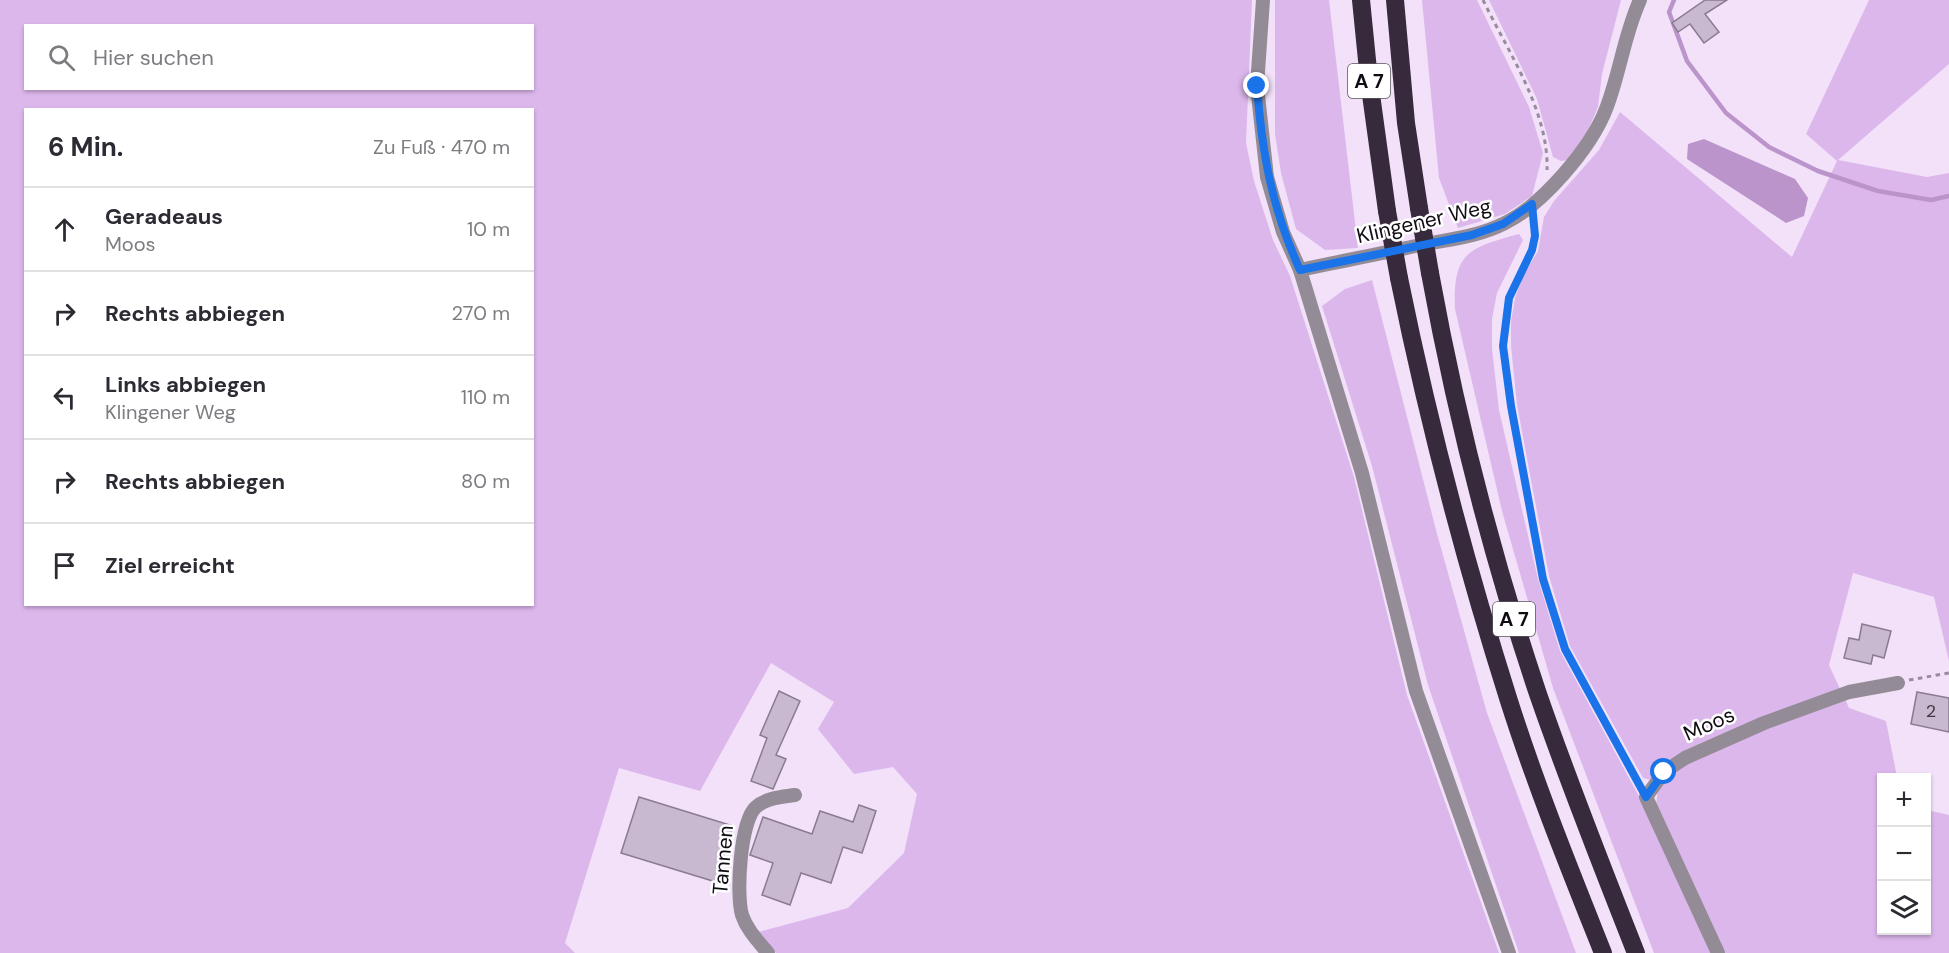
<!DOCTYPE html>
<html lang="de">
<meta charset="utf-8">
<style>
body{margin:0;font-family:"DM Sans",sans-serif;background:#f2f2f3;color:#2b2b33}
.controls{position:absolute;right:18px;bottom:18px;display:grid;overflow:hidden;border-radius:0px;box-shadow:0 2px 4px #0004}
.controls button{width:54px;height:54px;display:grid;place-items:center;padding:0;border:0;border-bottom:2px solid #e1e1e2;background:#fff;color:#2b2b33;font:30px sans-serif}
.stop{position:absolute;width:18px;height:18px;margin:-14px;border:4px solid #1a73e8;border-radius:50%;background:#fff}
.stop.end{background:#1a73e8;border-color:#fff;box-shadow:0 2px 6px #0008}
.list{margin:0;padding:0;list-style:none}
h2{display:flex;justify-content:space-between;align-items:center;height:78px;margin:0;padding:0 24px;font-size:26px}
h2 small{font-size:20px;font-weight:400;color:#7c7c81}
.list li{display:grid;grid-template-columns:39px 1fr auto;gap:18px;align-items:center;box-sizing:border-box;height:84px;padding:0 24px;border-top:2px solid #e1e1e2}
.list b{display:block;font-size:22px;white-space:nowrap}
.list p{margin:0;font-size:20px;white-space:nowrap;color:#7c7c81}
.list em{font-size:20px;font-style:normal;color:#7c7c81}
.icon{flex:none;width:33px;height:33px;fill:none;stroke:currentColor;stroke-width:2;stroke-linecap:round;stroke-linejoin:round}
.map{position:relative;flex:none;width:1949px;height:953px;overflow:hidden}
.search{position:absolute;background:#fff;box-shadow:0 2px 4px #0004;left:24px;top:24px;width:510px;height:66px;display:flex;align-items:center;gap:15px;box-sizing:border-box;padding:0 21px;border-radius:0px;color:#7c7c81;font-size:22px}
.panel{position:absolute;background:#fff;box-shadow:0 2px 4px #0004;left:24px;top:108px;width:510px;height:498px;border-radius:0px}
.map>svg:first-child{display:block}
.green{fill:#dcb7ec;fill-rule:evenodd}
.water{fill:#ba94ca}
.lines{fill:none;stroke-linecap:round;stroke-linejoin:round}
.stream{stroke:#ba94ca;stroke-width:4.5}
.building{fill:#c9b9d0;stroke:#897b90;stroke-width:1.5}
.path{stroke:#988c9e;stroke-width:3;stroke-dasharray:4.5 4.5;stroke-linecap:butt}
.street{stroke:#938c96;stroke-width:14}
.highway{stroke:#362a3c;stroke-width:18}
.highway-bridge{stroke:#362a3c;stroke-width:18}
.route{stroke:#1a73e8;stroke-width:8}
.labels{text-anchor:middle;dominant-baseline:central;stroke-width:5;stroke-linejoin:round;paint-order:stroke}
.number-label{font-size:18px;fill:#3f3743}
.shield{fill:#fff;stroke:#58555a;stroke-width:1.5}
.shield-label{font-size:20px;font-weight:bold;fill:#110c14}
.street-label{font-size:21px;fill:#110c14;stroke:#fff}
</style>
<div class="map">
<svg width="1949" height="953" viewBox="0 0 1949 953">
<rect width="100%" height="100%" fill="#f2e1f9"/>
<g class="green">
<path d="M0,0H1252L1246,143L1254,181L1273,240L1290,276L1354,477L1407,695L1499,953H776L758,932L848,908L904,853L917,794L893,767L854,774L818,729L834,702L771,663L700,791L619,768L565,943L575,953H0ZM26,26H532V88H26ZM26,110H532V604H26Z"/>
<path d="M1275,0H1329L1358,248L1325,250L1296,229L1281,173L1275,134Z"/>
<path d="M1422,0H1477L1529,107L1543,153L1532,196L1505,214L1458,228L1439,178Z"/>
<path d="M1489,0H1621L1602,74L1598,107L1583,142L1568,160L1561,161L1553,157L1537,99Z"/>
<path d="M1869,0H1949V64L1838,160L1927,177L1949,173V661L1934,597L1853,573L1829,665L1840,689L1651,780L1643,778L1570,646L1549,576L1517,405L1511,346V322L1515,298L1524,274L1538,251L1544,217L1554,201L1599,150L1620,112L1792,257L1837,161L1806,134Z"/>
<path d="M1519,234L1523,240L1497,293L1492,319V349L1499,410L1538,579L1560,651L1641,800L1711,953H1654L1553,688L1502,511L1455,309C1453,253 1467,248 1519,234Z"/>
<path d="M1372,280L1436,530L1487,713L1576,953H1519L1428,685L1372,466L1322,306L1345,289Z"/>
<path d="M1845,699L1849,708L1886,721L1897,777L1882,778V930H1926L1927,810L1949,815V953H1723L1656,805L1658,790L1668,775L1688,762L1766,726Z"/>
</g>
<path class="water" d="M1704,139L1795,179L1808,198L1804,216L1786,223L1687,159L1688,144Z"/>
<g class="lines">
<path class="stream" d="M1674,0L1669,12L1687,61L1726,113L1769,147L1818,171L1878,191L1931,200L1949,196"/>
</g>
<g class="building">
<path d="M1705,0H1727L1705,14L1719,32L1704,43L1690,24L1678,32L1672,23Z"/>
<path d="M1862,624L1891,631L1884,658L1873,655L1871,664L1844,658L1849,638L1859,640Z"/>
<path d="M779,691L800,701L776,755L786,759L773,789L751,781L767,738L760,735Z"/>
<path d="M1917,692L1949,698V732L1911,724Z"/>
<path d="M639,797L733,826L716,882L621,853Z"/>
<path d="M859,805L876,811L862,853L843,847L831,883L801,873L790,905L762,895L773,863L750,855L763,817L812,834L820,811L853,822Z"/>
</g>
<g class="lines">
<g class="path">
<path d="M1483,0C1508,52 1549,111 1547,170"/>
<path d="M1534,220L1532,250L1509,298L1505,322L1503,346L1511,406L1543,579L1565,649L1640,785"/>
<path d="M1909,680L1949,673"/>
</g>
<g class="street">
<path d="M1263,0L1257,86L1267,177L1283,232L1300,270L1362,473L1416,691L1509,953"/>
<path d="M1300,270C1342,261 1384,253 1425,244C1452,239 1480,236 1505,223C1542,205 1591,148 1606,109C1620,73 1624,35 1640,0"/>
<path d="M768,953C758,941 747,930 742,915C736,895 740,821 756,807C766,798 782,797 795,795"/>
<path d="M1718,953L1646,797L1664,772L1685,758L1764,723L1849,692L1898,683"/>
</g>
<g class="highway">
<path d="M1361,0L1369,80L1387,211"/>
<path d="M1395,0L1406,123L1419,208"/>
<path d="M1430,273C1456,416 1492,557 1538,694C1568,781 1602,867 1636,953"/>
<path d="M1399,278C1428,421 1465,562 1509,701C1536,786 1570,870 1603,953"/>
</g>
<g class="highway-bridge">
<path d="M1419,208L1430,273"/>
<path d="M1387,211L1399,278"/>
</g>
</g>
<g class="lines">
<path class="route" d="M1257,86C1262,154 1272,208 1300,270L1472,235L1503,224L1532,204L1535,236L1532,250L1509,298L1503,346L1511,406L1543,579L1565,649L1646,797L1664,772"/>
</g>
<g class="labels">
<g class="number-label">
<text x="1931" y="711">2</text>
</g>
<g class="shield">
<rect x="1348" y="64" width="42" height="34" rx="4.5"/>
<rect x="1493" y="602" width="42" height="34" rx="4.5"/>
</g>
<g class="shield-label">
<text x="1369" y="81">A 7</text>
<text x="1514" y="619">A 7</text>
</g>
<g class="street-label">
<text transform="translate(1424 221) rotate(-13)">Klingener Weg</text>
<text transform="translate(1709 724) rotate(-24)">Moos</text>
<text transform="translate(723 860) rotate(-85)">Tannen</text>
</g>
</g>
</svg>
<div class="controls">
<button>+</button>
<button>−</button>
<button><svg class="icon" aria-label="layers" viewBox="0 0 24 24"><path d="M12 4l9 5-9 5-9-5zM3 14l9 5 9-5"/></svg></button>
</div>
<div class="stop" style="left:1664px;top:772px"></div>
<div class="stop end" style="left:1257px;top:86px"></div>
<div class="search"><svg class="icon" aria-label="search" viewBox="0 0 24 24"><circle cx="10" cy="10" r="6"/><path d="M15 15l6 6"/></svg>Hier suchen</div>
<section class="panel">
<h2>6 Min.<small>Zu Fuß · 470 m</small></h2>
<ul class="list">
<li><svg class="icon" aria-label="ahead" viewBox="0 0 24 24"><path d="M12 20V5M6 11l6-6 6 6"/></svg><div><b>Geradeaus</b><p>Moos</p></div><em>10 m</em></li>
<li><svg class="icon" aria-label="right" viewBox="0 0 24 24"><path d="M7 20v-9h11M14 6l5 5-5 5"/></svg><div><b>Rechts abbiegen</b></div><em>270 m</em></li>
<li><svg class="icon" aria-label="left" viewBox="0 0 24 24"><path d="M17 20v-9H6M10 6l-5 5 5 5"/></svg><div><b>Links abbiegen</b><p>Klingener Weg</p></div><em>110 m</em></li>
<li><svg class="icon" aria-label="right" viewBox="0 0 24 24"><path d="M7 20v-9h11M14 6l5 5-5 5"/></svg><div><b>Rechts abbiegen</b></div><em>80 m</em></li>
<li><svg class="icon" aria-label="arrive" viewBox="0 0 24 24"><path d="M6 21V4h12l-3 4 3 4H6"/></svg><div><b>Ziel erreicht</b></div></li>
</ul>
</section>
</div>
